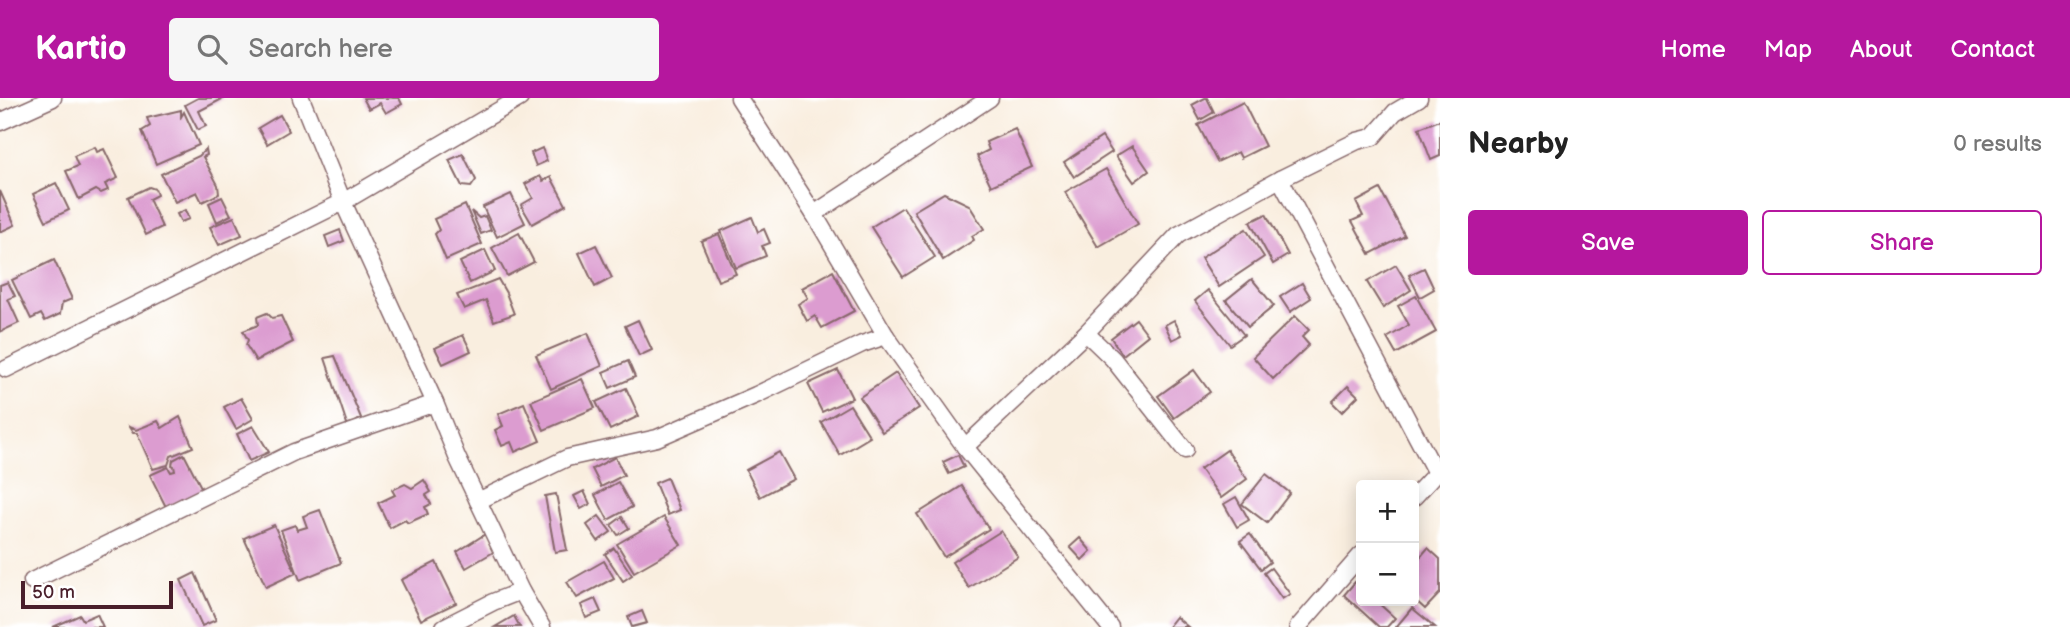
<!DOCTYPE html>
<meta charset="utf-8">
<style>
body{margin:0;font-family:"Balsamiq Sans",sans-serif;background:#f6f6f6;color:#222}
.controls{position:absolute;right:21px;bottom:21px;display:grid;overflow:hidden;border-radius:7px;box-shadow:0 4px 18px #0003}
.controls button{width:63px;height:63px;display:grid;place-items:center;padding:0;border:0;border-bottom:2px solid #e0e0e0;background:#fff;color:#222;font:35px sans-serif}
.scale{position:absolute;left:21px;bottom:18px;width:152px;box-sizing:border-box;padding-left:7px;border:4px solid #4a1f2b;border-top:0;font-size:19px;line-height:24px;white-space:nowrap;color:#4a1f2b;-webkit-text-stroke:5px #fff;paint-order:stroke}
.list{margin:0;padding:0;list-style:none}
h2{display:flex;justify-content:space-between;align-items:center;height:91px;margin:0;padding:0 28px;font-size:30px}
h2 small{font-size:23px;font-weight:400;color:#767676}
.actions{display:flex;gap:14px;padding:21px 28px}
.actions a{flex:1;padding:16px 0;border:2px solid #b5179e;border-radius:7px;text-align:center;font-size:24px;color:#b5179e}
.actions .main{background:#b5179e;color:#fff}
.icon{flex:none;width:38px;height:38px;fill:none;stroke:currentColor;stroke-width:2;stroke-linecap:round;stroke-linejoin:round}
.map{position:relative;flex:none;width:1440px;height:529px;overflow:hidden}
header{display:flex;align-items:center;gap:42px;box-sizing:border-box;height:98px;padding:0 35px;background:#b5179e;color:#fff}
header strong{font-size:33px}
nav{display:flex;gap:38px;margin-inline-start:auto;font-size:24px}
.search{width:490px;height:63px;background:#f6f6f6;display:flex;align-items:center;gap:18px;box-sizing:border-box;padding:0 24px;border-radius:7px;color:#767676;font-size:26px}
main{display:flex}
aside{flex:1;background:#fff}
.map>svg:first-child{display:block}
.building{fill:#dc9cd0}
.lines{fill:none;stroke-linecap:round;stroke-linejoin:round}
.minor-casing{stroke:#87676a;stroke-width:19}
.minor{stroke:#fff;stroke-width:16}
</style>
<header>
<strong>Kartio</strong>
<div class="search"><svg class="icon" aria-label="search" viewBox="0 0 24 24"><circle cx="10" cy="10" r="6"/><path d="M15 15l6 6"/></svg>Search here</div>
<nav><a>Home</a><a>Map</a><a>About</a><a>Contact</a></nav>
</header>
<main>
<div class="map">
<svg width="1440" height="529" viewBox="0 0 1440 529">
<rect width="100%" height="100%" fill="#fff"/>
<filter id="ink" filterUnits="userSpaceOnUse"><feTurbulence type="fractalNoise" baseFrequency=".0143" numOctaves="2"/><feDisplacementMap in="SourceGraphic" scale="14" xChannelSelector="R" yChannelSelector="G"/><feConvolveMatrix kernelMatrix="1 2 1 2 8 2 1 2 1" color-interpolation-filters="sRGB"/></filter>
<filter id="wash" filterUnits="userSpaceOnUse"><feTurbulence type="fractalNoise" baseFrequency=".00686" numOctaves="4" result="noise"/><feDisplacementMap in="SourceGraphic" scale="28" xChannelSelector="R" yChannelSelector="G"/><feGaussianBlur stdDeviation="1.57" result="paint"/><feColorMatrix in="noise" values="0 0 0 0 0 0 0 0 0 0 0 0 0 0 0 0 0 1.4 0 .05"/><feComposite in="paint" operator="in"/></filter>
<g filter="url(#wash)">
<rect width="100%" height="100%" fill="#f9eedf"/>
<g id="blocks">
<g class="building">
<path d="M198,0H224L199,13L206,28L198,32L185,7Z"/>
<path d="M363,0H399L402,6L386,15L380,5L369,11Z"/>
<path d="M1205,0H1207L1214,14L1200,22L1192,7Z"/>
<path d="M1243,4L1265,48L1241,60L1238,54L1217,64L1198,27Z"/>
<path d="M181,12V19L184,14L199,47L156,66L142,33L150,28L147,20Z"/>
<path d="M280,17L289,33L267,46L258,30Z"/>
<path d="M1440,22V58L1431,62L1419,30Z"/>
<path d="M1015,31L1032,69L991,88L977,58L989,52L986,44Z"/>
<path d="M1102,39L1112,54L1074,79L1064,64Z"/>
<path d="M1132,48L1149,73L1134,84L1116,58Z"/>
<path d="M95,49L97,54L104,51L118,80L105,86L108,92L101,95L96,92L79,101L66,73L78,68L74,58Z"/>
<path d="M542,50L547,63L536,68L531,55Z"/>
<path d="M206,51L207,57L203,59L218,87L219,96L202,104L197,94L175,104L161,76L199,58Z"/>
<path d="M463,56L476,82L471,89L462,88L449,62Z"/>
<path d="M1106,71L1138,126L1098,149L1065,94Z"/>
<path d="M540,78L543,83L551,79L566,107L532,126L521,107L533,100L525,86Z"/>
<path d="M56,85L69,112L46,123L33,96Z"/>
<path d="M149,89L155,91L157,97L149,101L162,129L146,137L128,99Z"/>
<path d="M1380,91L1405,138L1370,156L1352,123L1363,118L1356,104Z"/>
<path d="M0,93L15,127L0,134Z"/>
<path d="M944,95L969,107L984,131L972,138L974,142L943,162L914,113Z"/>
<path d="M511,96L525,125L497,139L483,109Z"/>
<path d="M222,99L231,117L217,124L209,105Z"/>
<path d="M465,107L482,146L446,162L435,136L439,132L434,121Z"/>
<path d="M903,109L935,159L903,179L871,129Z"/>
<path d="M185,112L189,121L181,124L177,116Z"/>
<path d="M471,113L479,120L485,118L491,132L481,136Z"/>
<path d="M1266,116L1288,157L1273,166L1250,124Z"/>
<path d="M234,119L242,137L219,147L210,129Z"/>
<path d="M752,119L758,134L764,131L770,145L762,148L766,158L736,170L721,133Z"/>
<path d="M1246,131L1264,159L1219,189L1201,160Z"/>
<path d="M340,132L344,143L329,149L325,138Z"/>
<path d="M519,135L534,164L507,178L492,150Z"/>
<path d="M719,136L736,176L718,183L701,143Z"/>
<path d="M596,147L612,180L595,189L579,155Z"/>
<path d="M485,152L495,173L470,185L460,164Z"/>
<path d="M54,162L72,201L62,205L60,216L45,223L41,216L31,221L12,182Z"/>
<path d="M1396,167L1411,192L1383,210L1367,184Z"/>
<path d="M1424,170L1434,191L1420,199L1409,177Z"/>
<path d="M833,173L854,213L822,230L815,218L807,223L798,206L808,200L802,190Z"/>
<path d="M498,181L506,195L514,216L494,223L486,202L464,211L457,197Z"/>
<path d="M1252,181L1274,208L1248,229L1226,202Z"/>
<path d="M8,184L15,198L8,201L19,225L0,234V187Z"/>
<path d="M1302,185L1311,200L1290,214L1280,199Z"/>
<path d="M1208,192L1244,237L1230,247L1195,203Z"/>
<path d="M1416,198L1436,234L1396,256L1387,240L1409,227L1398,208Z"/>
<path d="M267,215L272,220L281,218L293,244L256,263L246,247L248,242L243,233L258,227L257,219Z"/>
<path d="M1295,218L1309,232L1302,239L1309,247L1273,281L1253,259Z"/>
<path d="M1136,221L1148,237L1123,257L1111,240Z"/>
<path d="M638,222L652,252L639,258L625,228Z"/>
<path d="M1174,222L1182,237L1172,242L1165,227Z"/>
<path d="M588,235L602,268L551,291L536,257Z"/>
<path d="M463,237L471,253L443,266L435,250Z"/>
<path d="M335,258L361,320L354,325L347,326L325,260Z"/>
<path d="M628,263L635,279L610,290L603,274Z"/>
<path d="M838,272L852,300L822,314L808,286Z"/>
<path d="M1194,272L1210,294L1174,320L1158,298Z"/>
<path d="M896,275L919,310L882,334L860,299Z"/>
<path d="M582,281L595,310L544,332L531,303Z"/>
<path d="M1348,288L1358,298L1342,314L1332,304Z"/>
<path d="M626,290L639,318L610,332L596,304Z"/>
<path d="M241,300L253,321L236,331L224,309Z"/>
<path d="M524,305L540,343L515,354L511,344L502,348L495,332L503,328L498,316Z"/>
<path d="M850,307L870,339L840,357L821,324Z"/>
<path d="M180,319L193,349L171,358L168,367L153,371L137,335H133L129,329L136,332L158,323L162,330Z"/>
<path d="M253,328L269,354L249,363L237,336Z"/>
<path d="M1227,352L1247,381L1221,400L1200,371Z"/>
<path d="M779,354L794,381L760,399L746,372Z"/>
<path d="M184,356L203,393L166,409L150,377L168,369L171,374L175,373L174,368L172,367L173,362Z"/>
<path d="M958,357L964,369L949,376L943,364Z"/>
<path d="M615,359L624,377L601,389L592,371Z"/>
<path d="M1266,376L1290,395L1267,425L1242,406Z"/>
<path d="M667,380L680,412L668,417L655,385Z"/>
<path d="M424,382L431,394L426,397L431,406L425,409L428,416L408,425L405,422L390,430L378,405L395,397L392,392L405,386L412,390Z"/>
<path d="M618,384L632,409L608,422L595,397Z"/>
<path d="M962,388L989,431L944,459L917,416Z"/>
<path d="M584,393L590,406L581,411L574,398Z"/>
<path d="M556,396L567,452L555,454L545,398Z"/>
<path d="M1236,399L1249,422L1237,429L1224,406Z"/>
<path d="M320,412L341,465L300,482L281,432L295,427L297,432L307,429L303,418Z"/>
<path d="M599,418L611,434L598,443L587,427Z"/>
<path d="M622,419L629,430L618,437L611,427Z"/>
<path d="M664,419L681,447L634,474L617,446Z"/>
<path d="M274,427L296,475L266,489L244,440Z"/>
<path d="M1001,433L1018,459L969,490L952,464Z"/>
<path d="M487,435L497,452L466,470L457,454Z"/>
<path d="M1250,436L1270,464L1261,471L1240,443Z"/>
<path d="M1080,440L1091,453L1082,462L1070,449Z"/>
<path d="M614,450L632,477L623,483L605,456Z"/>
<path d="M1428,450L1440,461V495L1425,511L1414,501V466Z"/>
<path d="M604,463L614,480L577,500L567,484Z"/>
<path d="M436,464L456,505L421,522L401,482Z"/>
<path d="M1271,470L1290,496L1282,501L1264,475Z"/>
<path d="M195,475L216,522L202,528L181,482Z"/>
<path d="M1355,484L1361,490V503H1376L1395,520L1387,529H1379L1344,497Z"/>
<path d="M595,501L601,514L586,520L581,507Z"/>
<path d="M1412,510L1435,529H1396Z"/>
<path d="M642,513L647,525L632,529L628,519Z"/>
<path d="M97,516L103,529H53L80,517L83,522Z"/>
<path d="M514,518L520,529H495Z"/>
<path d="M1176,519L1188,529H1168Z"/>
</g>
</g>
</g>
<g filter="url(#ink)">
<use href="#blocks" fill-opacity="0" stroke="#87676a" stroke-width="2"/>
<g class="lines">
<g class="minor-casing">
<g id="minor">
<path d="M301,0L343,104L435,305L457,359L521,493L542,529"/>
<path d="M739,0L814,116L886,238L965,349L1110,529"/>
<path d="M0,24L53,0"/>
<path d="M1280,81L1436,375"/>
<path d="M814,116L990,0"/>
<path d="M1086,235L1113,261L1185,352"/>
<path d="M6,271L343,104L520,0"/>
<path d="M965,349L1086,235L1178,137L1280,81L1357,43L1373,39L1395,14L1419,0"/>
<path d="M1414,399L1440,371"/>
<path d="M478,403L567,360L657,340L756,297L862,246L886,238"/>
<path d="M32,483L294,354L435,305"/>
<path d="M444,529L493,504L521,493"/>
<path d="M1298,529L1361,457"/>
</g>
</g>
<use href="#minor" class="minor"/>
</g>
</g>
</svg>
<div class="controls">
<button>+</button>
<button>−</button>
</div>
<div class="scale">50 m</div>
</div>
<aside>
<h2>Nearby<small>0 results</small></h2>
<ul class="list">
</ul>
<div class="actions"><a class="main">Save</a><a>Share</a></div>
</aside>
</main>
